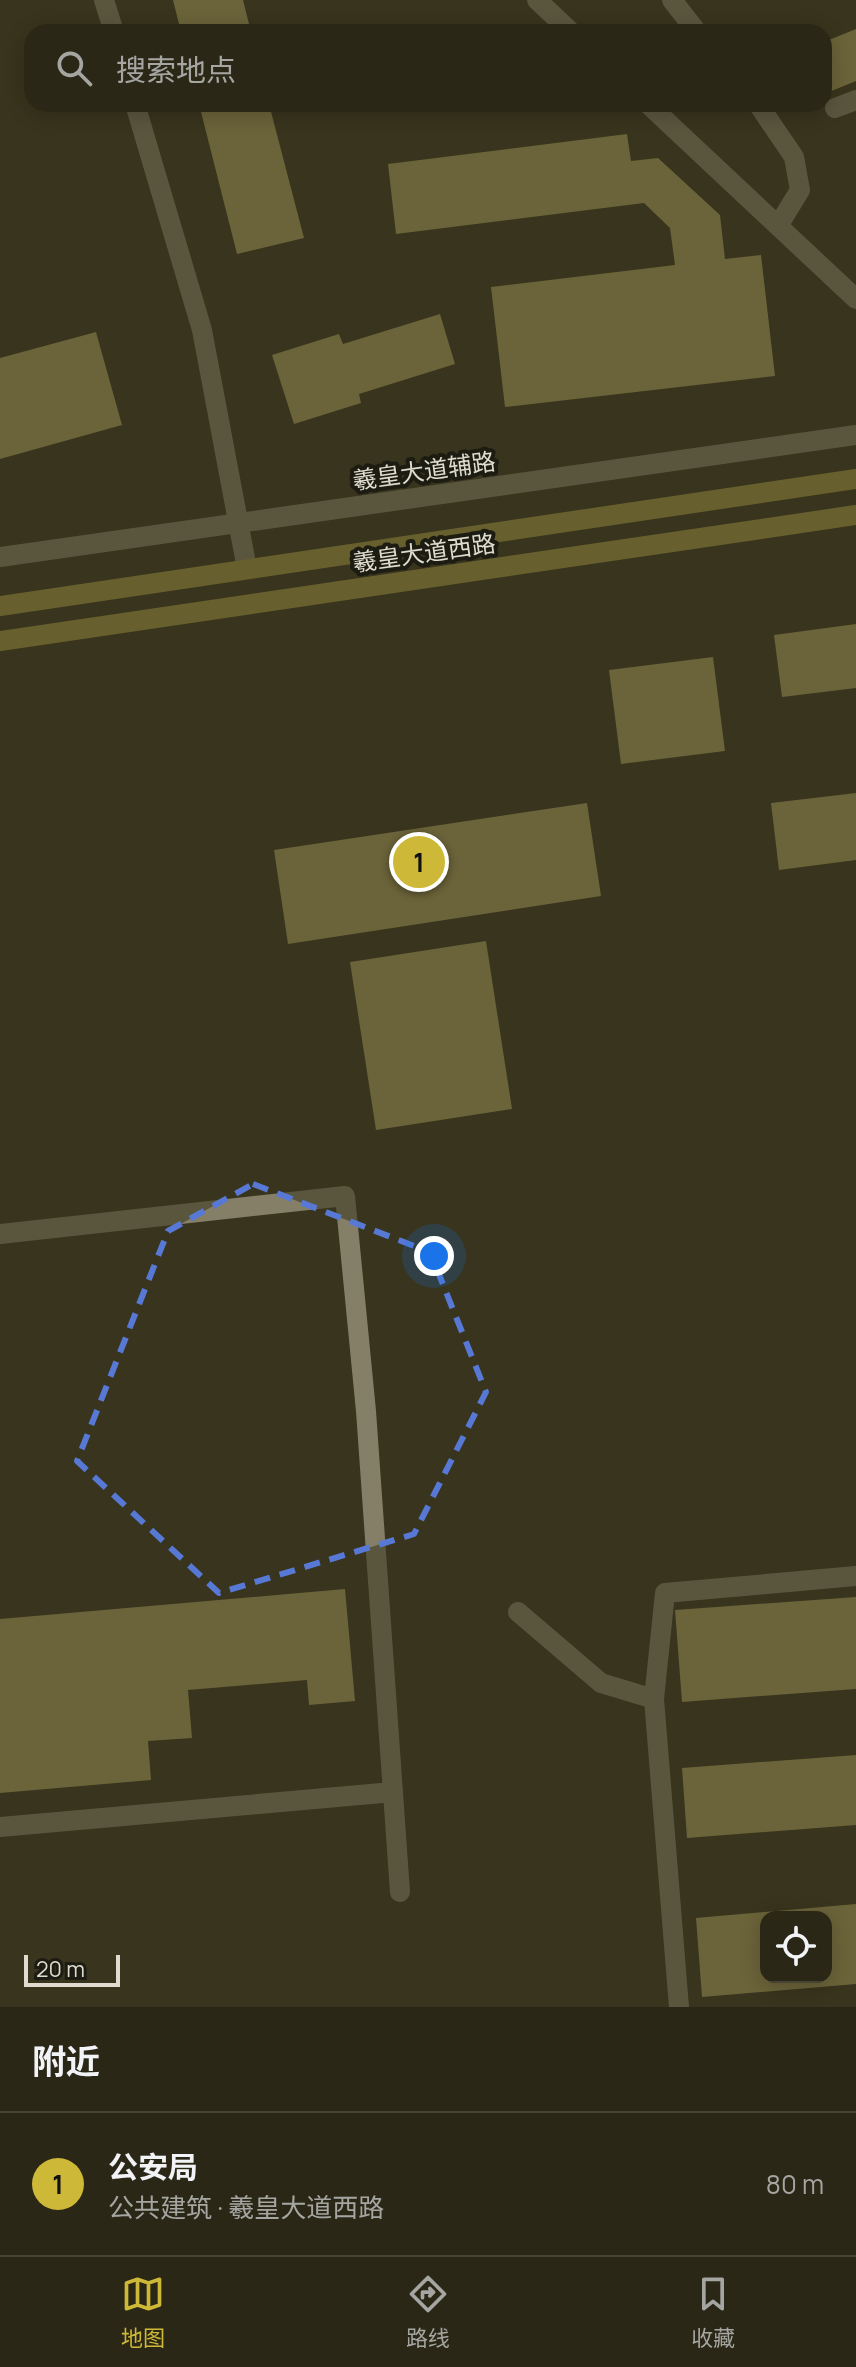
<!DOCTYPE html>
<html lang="zh">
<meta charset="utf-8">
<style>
body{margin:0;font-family:Manrope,"Noto Sans SC",sans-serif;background:#363323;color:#f1f3f6}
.controls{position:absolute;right:24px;bottom:24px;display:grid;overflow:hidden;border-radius:16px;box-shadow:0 4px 20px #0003}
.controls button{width:72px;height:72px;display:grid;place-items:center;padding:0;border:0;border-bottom:2px solid #464435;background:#2a2716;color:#f1f3f6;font:40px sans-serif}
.scale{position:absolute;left:24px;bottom:20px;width:96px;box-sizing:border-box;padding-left:8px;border:4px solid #dfdccf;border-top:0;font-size:22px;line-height:28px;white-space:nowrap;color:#dfdccf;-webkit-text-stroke:6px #1d1c12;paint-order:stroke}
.you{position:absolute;left:434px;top:1256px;width:28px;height:28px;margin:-20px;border:6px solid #fff;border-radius:50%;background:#1a73e8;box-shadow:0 0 0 12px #1a73e833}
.badge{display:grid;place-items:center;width:52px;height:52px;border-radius:50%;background:#ceb837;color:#111;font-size:26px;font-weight:700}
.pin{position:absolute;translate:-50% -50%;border:4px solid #fff;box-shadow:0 2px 8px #0006}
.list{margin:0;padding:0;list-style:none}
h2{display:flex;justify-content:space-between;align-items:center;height:104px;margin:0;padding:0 32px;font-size:34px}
h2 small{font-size:26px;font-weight:400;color:#a5a5a1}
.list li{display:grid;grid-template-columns:52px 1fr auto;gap:24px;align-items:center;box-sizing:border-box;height:144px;padding:0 32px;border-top:2px solid #464435}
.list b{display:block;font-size:30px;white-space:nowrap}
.list p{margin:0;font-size:26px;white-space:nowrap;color:#a5a5a1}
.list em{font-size:26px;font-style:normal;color:#a5a5a1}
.icon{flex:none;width:44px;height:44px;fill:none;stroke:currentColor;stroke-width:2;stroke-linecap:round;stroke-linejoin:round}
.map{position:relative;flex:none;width:856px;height:2007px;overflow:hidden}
.search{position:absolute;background:#2a2716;box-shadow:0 4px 20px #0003;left:24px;right:24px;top:24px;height:88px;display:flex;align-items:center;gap:20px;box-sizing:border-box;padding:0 28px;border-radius:24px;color:#a5a5a1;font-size:30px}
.sheet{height:248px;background:#2a2716}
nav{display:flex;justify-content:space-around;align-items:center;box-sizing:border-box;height:112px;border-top:2px solid #464435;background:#2a2716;font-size:22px;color:#a5a5a1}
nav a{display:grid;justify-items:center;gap:4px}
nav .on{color:#ceb837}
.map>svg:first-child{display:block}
.building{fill:#a89c5b;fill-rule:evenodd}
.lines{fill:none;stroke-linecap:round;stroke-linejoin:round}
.minor{stroke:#847f66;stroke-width:20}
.major{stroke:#a19340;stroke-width:20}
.marked{fill:none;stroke:#5779d5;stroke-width:6;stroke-dasharray:16 10;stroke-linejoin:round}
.labels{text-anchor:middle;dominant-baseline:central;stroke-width:8;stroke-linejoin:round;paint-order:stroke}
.street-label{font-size:24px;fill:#dfdccf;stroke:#1d1c12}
</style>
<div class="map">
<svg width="856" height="2007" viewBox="0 0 856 2007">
<rect width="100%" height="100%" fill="#38341d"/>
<g class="building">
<path d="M173,0H243L251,32H181Z"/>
<path d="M856,29V81L824,94V42Z"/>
<path d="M199,104H269L304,238L237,254Z"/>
<path d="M627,134L631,161L658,158L720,215L725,259L761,255L775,376L505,407L491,287L675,265L670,228L644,203L396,234L388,164Z"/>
<path d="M440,314L455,364L359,394L361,403L294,424L272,355L339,334L343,344Z"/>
<path d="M96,332L122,425L0,459V358Z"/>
<path d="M856,624V688L782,697L774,635Z"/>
<path d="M713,657L725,751L621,764L609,670Z"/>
<path d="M856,793V860L779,870L771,803Z"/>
<path d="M587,803L601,896L288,944L274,850Z"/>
<path d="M486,941L512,1109L376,1130L350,962Z"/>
<path d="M345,1589L355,1701L309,1705L307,1680L188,1690L192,1738L148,1741L151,1780L0,1793V1619Z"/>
<path d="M856,1597V1689L682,1702L675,1610Z"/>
<path d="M856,1755V1825L687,1838L682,1768Z"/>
<path d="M856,1904V1984L702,1997L696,1918ZM766,1917H826V1977H766Z"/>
</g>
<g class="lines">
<g class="minor">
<path d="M104,0L114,32"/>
<path d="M537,0L571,32"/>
<path d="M672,0L697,32"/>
<path d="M135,104L202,330L247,569"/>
<path d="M648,104L856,299"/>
<path d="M758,104L794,157L800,190L778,226"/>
<path d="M835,108L856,100"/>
<path d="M0,557L856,435"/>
<path d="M0,1234L345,1196L366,1411L400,1892"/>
<path d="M518,1612L601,1683L654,1699"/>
<path d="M0,1827L393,1792"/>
<path d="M679,2007L654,1699L665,1593L856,1576"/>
</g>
<g class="major">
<path d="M0,606L856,479"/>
<path d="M0,641L856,515"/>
</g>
</g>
<path d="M0 0H856V2007H0ZM253,1184L430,1252L486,1392L414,1534L219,1593L77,1461L168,1231Z" fill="#38341d" fill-opacity=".55" fill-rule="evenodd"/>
<path class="marked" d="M253,1184L430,1252L486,1392L414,1534L219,1593L77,1461L168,1231Z"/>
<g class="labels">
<g class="street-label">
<text transform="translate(424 470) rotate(-8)">羲皇大道辅路</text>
<text transform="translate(424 552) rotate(-8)">羲皇大道西路</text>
</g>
</g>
</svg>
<div class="controls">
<button><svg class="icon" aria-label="locate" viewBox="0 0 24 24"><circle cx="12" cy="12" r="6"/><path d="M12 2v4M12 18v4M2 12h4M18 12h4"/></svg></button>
</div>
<div class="scale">20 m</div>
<div class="you"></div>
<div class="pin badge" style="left:419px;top:862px">1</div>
<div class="search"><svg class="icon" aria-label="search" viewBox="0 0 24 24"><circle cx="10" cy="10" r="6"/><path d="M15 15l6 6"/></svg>搜索地点</div>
</div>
<section class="sheet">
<h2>附近<small></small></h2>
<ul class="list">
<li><span class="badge">1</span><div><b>公安局</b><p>公共建筑 · 羲皇大道西路</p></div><em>80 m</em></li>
</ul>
</section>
<nav>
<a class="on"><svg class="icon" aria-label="map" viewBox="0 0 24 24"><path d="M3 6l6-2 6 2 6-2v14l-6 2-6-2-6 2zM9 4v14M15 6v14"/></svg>地图</a>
<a><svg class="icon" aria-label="directions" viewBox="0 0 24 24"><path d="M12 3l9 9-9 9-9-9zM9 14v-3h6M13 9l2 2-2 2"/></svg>路线</a>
<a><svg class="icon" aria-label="saved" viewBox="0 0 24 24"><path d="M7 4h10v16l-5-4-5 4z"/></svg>收藏</a>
</nav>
